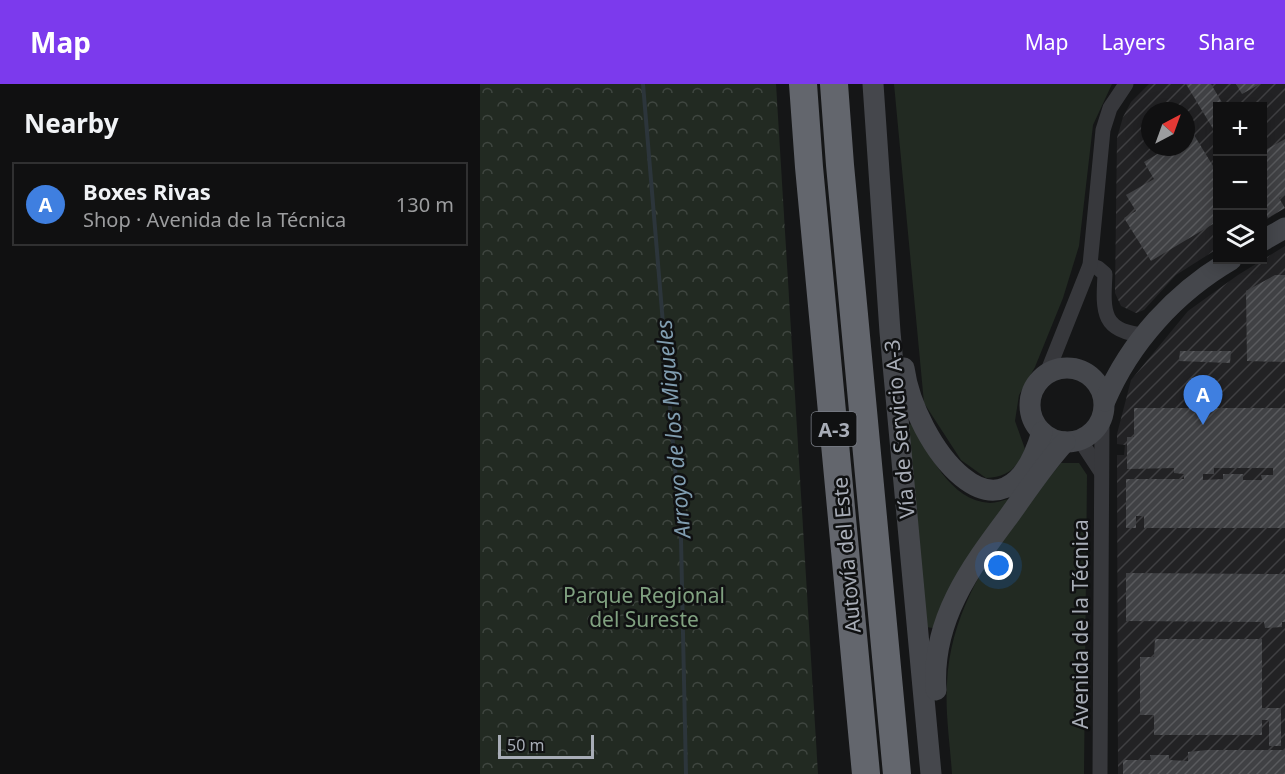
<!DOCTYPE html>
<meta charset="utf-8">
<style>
body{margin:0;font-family:"Noto Sans",sans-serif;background:#1e1e1f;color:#f1f3f6}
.controls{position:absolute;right:18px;top:18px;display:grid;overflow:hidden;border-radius:0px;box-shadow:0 3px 15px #0003}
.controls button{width:54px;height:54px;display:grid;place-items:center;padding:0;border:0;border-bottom:2px solid #303031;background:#101011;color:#f1f3f6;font:30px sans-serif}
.compass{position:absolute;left:661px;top:18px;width:54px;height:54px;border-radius:50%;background:#101011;box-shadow:0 3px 15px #0003;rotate:41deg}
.scale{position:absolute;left:18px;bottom:15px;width:96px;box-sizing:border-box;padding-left:6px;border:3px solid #a8adb7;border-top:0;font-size:16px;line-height:21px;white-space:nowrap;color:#a8adb7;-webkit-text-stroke:4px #101112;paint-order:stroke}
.you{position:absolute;left:519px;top:482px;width:21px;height:21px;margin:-15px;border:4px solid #fff;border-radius:50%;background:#1a73e8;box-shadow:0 0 0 9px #1a73e833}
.badge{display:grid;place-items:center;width:39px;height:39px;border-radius:50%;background:#7c3aed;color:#fff;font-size:20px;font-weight:700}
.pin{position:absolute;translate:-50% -50px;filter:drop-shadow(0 2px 3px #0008)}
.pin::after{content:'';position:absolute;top:32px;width:21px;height:18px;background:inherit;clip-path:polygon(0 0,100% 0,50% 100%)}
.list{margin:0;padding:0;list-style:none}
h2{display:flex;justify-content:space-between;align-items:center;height:78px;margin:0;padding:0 24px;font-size:26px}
h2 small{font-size:20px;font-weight:400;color:#9c9d9f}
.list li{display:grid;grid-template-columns:39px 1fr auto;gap:18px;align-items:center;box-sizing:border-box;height:84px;margin:0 12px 12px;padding:0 12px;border:2px solid #303031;border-radius:0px}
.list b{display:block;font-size:22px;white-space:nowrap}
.list p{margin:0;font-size:20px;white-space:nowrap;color:#9c9d9f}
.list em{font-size:20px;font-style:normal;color:#9c9d9f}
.icon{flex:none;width:33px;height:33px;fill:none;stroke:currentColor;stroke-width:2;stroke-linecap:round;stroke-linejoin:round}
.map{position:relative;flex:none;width:805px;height:690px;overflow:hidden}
header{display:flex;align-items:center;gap:36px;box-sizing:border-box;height:84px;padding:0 30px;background:#7c3aed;color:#fff}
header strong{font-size:28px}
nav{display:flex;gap:33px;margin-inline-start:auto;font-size:21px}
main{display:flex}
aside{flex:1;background:#101011}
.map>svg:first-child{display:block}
.industrial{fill:url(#industrial-furrows);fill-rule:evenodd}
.grass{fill:#222a22}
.forest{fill:url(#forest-crowns)}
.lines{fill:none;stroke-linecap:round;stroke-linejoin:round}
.stream{stroke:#2c353b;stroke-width:4}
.building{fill:url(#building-hatch);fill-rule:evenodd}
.street{stroke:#37383c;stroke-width:15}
.secondary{stroke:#45474c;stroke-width:21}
.highway{stroke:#63666d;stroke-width:28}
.labels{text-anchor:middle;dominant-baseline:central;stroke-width:5;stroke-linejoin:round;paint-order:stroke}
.shield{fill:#101112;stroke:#7a7e86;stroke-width:1.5}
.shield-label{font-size:20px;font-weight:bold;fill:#a8adb7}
.street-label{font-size:21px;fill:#a8adb7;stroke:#101112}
.park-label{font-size:21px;fill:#80a180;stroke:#101112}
.water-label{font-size:22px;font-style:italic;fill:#809db0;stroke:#101112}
</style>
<header>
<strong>Map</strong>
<nav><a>Map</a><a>Layers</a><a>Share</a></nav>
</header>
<main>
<aside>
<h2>Nearby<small></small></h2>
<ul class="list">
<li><span class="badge" style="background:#3f7fe0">A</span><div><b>Boxes Rivas</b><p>Shop · Avenida de la Técnica</p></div><em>130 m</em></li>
</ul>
</aside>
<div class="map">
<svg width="805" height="690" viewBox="0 0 805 690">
<defs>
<pattern id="industrial-furrows" width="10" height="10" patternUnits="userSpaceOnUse" patternTransform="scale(1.5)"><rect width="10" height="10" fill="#222224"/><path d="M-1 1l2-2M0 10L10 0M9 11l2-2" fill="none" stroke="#3f3f42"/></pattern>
<pattern id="forest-crowns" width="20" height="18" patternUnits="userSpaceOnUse" patternTransform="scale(1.5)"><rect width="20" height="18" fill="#222a22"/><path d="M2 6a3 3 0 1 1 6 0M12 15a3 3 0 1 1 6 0" fill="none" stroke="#3f4640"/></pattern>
<pattern id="building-hatch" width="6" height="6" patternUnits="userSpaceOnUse" patternTransform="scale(1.5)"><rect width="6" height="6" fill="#404144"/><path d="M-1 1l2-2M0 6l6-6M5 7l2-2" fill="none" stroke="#595a5d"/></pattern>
</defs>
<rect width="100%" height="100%" fill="#151617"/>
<g class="industrial">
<path d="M669,0H805V124L783,138L782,22H738L737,165L696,191L664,226L656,229L641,222L635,209L637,54L643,33L651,18ZM670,27H706V63H670Z"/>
<path d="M805,162V690H638L637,371H644L645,361L637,360V350L651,296L708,227L758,191Z"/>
</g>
<g class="grass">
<path d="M414,0H632L613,41L599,162L583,214L555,283L539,311L535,337L545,365C537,385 527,393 506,394L481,376L444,319Z"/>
<path d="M432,340C449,369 470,417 510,419C516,419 523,416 529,415L453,544L446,543L426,341Z"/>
<path d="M581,379H599L607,391L604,690H472C470,660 465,628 467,599C471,512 529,444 581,379Z"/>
</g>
<path class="forest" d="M0,0H296L338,690H0Z"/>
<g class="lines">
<path class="stream" d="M163,0L201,455L206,690"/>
</g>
<g class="building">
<path d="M706,0H731L744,22H738V53Z"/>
<path d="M756,0H780L762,10Z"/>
<path d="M706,38L738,90V137L671,177L644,134L656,127L646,111L674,95L664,78L689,63H706Z"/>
<path d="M805,55V111L799,114L805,124L788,134L782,125V68Z"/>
<path d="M795,191H805V278L767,277L766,207Z"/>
<path d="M700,267H751L750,279L699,277Z"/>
<path d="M654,324H805V444H664V432H656V444H646V395H704V390L694,389V384L647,385V353H654ZM734,384H793V391H781L782,396H763V390H743V395L723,396V390H734Z"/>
<path d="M646,489L805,490V538H802V543L785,544L784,538L646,537Z"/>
<path d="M675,555H782V624H801V662H789V636H782V651H674V631H660V573H674Z"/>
<path d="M727,666H805V690H643V676H671L670,671H689V676L708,677V668Z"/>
</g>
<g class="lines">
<g class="street">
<path d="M610,181L618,184L625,190C623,227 621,248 665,251"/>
<path d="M567,289L610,181L623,46L630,24L646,0"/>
<path d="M600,356L621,388"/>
<path d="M620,690L622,335"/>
</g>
<g class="secondary">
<path d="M393,0L410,248L451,690"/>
<path d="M782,157L805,144"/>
<circle cx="587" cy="321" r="37"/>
<path d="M424,284C434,358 523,479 562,348"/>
<path d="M625,317C650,258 696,208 751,176"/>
<path d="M456,606C451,537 490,484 529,432C547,407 564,381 585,358"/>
</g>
<g class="highway">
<path d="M323,0L329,83L386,690"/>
<path d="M354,0L360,81L417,690"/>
</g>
</g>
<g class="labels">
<rect class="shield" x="331.5" y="328" width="45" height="34" rx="4.5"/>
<g class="shield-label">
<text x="354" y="345">A-3</text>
</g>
<g class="street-label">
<text transform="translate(419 345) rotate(-95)">Vía de Servicio A-3</text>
<text transform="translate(366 471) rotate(-95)">Autovía del Este</text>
<text transform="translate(600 540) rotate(-90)">Avenida de la Técnica</text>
</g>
<g class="park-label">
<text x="164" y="511">Parque Regional<tspan x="164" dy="24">del Sureste</tspan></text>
</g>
<g class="water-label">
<text transform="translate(192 345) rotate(-95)">Arroyo de los Migueles</text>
</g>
</g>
</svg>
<div class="controls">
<button>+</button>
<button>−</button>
<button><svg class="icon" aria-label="layers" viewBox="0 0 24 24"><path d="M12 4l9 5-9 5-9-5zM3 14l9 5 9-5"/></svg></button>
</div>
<svg class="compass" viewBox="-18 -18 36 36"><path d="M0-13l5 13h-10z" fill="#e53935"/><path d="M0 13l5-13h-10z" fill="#9c9d9f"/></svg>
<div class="scale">50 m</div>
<div class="you"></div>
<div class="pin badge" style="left:723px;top:341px;background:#3f7fe0">A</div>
</div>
</main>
